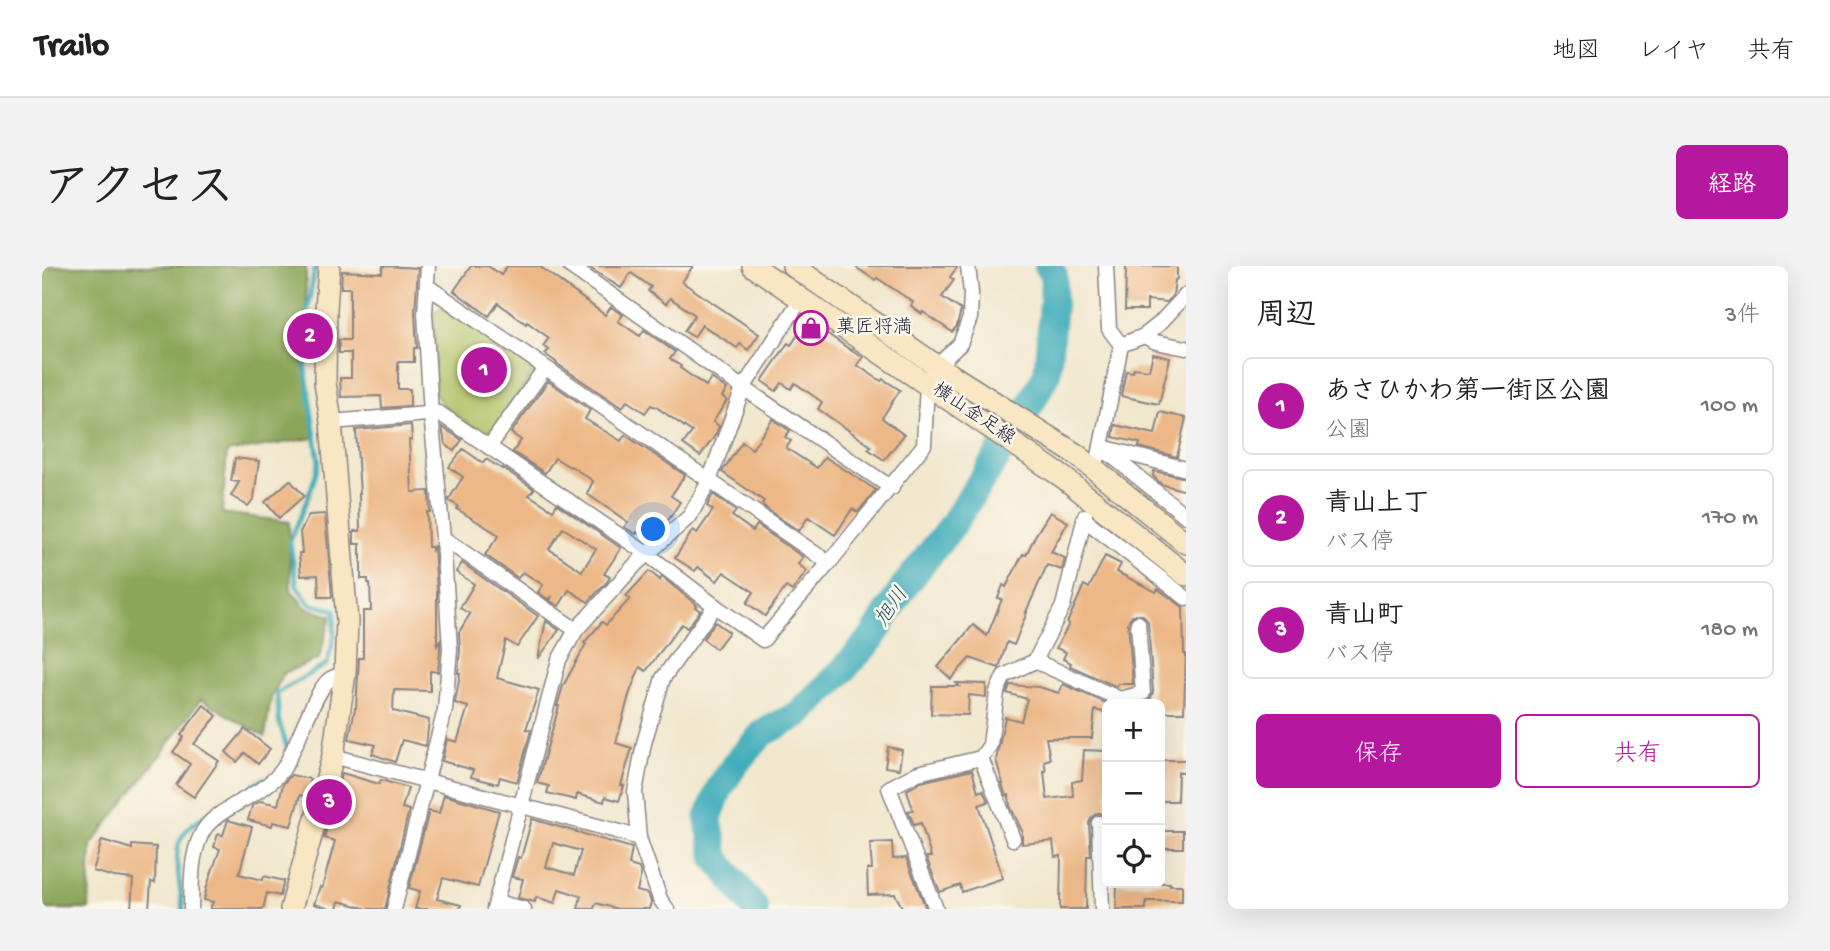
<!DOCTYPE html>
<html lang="ja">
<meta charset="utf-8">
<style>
body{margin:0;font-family:"Gochi Hand","Klee One",sans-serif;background:#f2f2f2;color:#222}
.controls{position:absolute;right:21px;bottom:21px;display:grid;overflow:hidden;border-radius:10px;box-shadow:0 7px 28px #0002}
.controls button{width:63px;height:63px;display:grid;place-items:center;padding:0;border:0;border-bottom:2px solid #e0e0e0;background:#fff;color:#222;font:35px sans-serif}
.you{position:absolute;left:612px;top:264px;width:24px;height:24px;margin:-18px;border:5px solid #fff;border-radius:50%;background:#1a73e8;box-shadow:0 0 0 10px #1a73e833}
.badge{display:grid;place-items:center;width:46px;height:46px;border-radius:50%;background:#b5179e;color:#fff;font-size:23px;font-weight:700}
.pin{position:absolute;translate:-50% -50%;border:4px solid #fff;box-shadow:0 2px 7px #0006}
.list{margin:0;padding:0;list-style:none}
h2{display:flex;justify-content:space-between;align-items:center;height:91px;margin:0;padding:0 28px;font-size:30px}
h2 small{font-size:23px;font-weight:400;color:#767676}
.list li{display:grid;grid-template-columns:46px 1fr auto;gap:21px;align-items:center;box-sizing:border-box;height:98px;margin:0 14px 14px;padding:0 14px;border:2px solid #e0e0e0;border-radius:10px}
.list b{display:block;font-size:26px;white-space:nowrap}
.list p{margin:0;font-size:23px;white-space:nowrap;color:#767676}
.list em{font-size:23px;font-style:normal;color:#767676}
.actions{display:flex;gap:14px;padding:21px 28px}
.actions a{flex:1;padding:16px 0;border:2px solid #b5179e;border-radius:10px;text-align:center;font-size:24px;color:#b5179e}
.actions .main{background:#b5179e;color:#fff}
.icon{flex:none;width:38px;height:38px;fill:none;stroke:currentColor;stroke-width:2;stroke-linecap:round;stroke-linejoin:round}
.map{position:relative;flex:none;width:1144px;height:643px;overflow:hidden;border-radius:10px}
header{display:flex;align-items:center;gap:42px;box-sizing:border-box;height:98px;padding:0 35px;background:#fff;border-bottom:2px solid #e0e0e0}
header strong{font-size:33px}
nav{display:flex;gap:38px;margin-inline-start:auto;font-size:24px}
.intro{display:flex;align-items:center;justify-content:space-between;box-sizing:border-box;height:168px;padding:0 42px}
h1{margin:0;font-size:49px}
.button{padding:18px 32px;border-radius:10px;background:#b5179e;color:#fff;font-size:24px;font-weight:700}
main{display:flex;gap:42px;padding:0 42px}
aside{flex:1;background:#fff;border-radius:10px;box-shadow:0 7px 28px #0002}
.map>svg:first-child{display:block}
.green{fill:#afbf62;stroke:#68704e;stroke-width:2}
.forest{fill:#8ba658;stroke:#56644a;stroke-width:2}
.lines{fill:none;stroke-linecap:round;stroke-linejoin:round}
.stream{stroke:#3dacba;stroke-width:4.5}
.river{stroke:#3dacba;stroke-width:28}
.building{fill:#edb887;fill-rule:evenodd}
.street-casing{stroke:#8a8484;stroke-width:17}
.secondary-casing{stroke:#8a8484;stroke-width:24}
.street{stroke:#fff;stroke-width:14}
.secondary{stroke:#f9e7c3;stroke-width:21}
.labels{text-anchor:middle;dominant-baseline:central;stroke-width:5;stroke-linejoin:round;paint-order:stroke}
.poi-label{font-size:19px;fill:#22223b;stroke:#fbf7ec;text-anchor:start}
.street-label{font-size:19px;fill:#22223b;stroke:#fbf7ec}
.water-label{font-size:21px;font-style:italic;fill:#2d596e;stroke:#fbf7ec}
</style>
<header>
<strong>Trailo</strong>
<nav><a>地図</a><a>レイヤ</a><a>共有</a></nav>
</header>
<div class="intro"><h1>アクセス</h1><a class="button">経路</a></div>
<main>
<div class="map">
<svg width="1144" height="643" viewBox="0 0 1144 643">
<rect width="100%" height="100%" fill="#fbf7ec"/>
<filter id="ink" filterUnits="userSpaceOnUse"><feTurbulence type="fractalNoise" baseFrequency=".0143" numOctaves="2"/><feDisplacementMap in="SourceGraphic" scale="14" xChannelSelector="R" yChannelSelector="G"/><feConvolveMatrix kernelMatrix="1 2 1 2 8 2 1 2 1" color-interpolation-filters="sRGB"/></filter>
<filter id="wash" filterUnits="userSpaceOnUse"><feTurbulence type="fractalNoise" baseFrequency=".00686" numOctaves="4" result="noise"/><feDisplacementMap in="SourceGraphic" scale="28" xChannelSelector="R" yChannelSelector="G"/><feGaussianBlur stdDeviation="1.57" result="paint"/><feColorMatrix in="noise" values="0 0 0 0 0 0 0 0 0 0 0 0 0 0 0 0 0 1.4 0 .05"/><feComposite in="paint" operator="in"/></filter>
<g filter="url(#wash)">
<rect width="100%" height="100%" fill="#f1e7cd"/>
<path class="green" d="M401,41L490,101L491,107L449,167H439L401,139L393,127L392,46Z"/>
<path class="forest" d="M0,0H264L265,113L272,172L185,186L180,247L247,256L249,324L264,342L289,350L277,393L242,407L229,432L223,471L159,433L121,486L49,579L47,643H0Z"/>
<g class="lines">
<g class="stream">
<path d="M244,486L245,482L237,455L235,427L285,398L292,371L293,344L268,338L255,320L248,276L269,223L277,197L260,78L273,0"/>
<path d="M201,526L223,512"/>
<path d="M141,643C133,579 123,570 185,536"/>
</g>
<path class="river" d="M713,643L674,592L666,553L678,521L694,497L721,467L757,448L789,417L830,372L861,322L909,261L984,147L1005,107L1011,37L1012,10L1006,0"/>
</g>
<g id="blocks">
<g class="building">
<path d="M341,0L376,2L373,47L375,82H372V96H356V123H368V140L340,142L339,130L299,131L298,112H309V87H297V74H308V22H299L300,5L340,7Z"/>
<path d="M429,0H446L459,9L465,0H497L563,49L569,41L581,49L576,55L598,70L602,64L633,86L628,93L639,100L638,102L664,120L669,112L685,123L680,131L685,134L671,156L677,160L674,168L658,190L641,178L650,166L614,141L609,139L603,147L585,135L580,142L514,97V96L503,88L507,84L501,80L507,72L485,56L484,58L456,37L447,50L412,25Z"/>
<path d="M545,0H651L640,16L717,68L706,84L698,78L695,82L660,59L652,71L642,65L653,49L628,32L624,38L606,25L609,21L589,7L579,22Z"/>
<path d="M812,0H916L908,11L912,14L900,31L919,44L915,60L910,66L881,46L880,48L869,40L871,36L835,12L833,14Z"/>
<path d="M1084,0H1135V13L1133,14L1131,29L1125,36L1105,34V44H1083Z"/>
<path d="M766,54L810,85V84L821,91L815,99L839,115L841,113L858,124L840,152L862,169L842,194L826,183L829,180L776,143L780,136L753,117L749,123L740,117L734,125L720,115L746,77L749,79Z"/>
<path d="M1111,88L1128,92L1117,138L1079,130L1084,105L1091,106L1092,102L1107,104Z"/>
<path d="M506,115L548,144L543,153L579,175L583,169L643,209L629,230L638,236L623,259L619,263L612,259L603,272L595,266L594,268L582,261L586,256L545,228L551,215L529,200L528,201L513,192L503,207L471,186L479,174L469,167Z"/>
<path d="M1118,146L1144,152L1135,191L1097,181L1098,177L1071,171L1073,159L1113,168Z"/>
<path d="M731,153L748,165L743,171L749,175L744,182L775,202L783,191L834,224L816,246L810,243L793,269L766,251L757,265L726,244L720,238L722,235L680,206L700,176L710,183Z"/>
<path d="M369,159L370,174H367L370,226L387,225L388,246H385L386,281H390V284L392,281L395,325V380L398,375V383L396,406L388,405V425L352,424L351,445L387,454L384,480L360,474L353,496L330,488L334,479L307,473L313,442H314L317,392H321V345H329L328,317H326V313H319V288H318V278H312V265H318L317,228H318L314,164Z"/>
<path d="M400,161L420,174L412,185L403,178Z"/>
<path d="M421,183L441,197L444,193L460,203L461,202L492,223L487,229L511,244L515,238L579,282L562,308L568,311L565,316L546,336L527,324L517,340L508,335L510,330L507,334L496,326L501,319L481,306L476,312L443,289L457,269L415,243L416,240L407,235V233L421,211L407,201ZM521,262L554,283L540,305L507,283Z"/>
<path d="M193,192L217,195L212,232L206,240L189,230L197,216L189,215Z"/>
<path d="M1112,205L1144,212V225L1119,218L1111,210Z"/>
<path d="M248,214L262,230L237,252L223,236Z"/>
<path d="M671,228L694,245L690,250L711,265L715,259L761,291L756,298L765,305L750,325L744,321L723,350L705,337L712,326L682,306L675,315L656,301L653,305L633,292L651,264L655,267L671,244L665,240Z"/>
<path d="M1008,246L1026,256L1009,286L1023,292L1020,304L1005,299L984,346H985L972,379L965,376L957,402L928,392L909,413L896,401L931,359L945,370L960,333L956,332L961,319L964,321L981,288L984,289L993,270Z"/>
<path d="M283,248L290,331H277L276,309L259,310L257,287H260L258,266L267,249Z"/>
<path d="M1063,290L1079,298L1075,306L1114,326L1116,323L1141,341L1142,388H1144L1142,446H1118V438H1102L1108,434L1111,426L1106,356L1101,349H1091L1088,352L1086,357L1091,418H1076L1075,421L1028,400L1029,397L1021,393L1024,386L1014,382L1027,358L1025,357L1042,319L1047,322Z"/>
<path d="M420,297L496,350L475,381L464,374L455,412L497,424L484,463L489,464L475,516L458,511L456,518L429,511L431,504L400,495L405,473L415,476L426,441L413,437L418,407H416L418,384L417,366L428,348L418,342L432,318L414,306Z"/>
<path d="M607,305L618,314L620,311L655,339L653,341L658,345L645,362L640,358L637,361L604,405L598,401L587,429L574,477L590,482L579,519L582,520L577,535L563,531L562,536L535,528L534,534L505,527L507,520L495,517L517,440H515L521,420L544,378L542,377L560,356L564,359L588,333L584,330Z"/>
<path d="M504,355L517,364L496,393L503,359Z"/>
<path d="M673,356L687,366L674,383L661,373Z"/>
<path d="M914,417L944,418V431L927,429L926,449L889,448L890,420H917Z"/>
<path d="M1021,418L1066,438L1065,447L1053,444L1050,472H1004L1008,493L1002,495L1004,505H1002L1005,533L1031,530L1030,516L1040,514L1042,484L1064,485L1063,489H1065V552L1061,548L1056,547L1049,552L1047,557L1049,590H1045L1044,643H1018L1019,590L1013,591L1011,575L980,578V565L968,540L967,529L964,530L960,518H961L954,494L963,451L979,455L985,433L965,427L968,419L997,421L1017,427Z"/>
<path d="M162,439L175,450L152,478L177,495L152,531L134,519L148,498L131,486L142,471L139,469Z"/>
<path d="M203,463L228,483L216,498L203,487L195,496L184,486Z"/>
<path d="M846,481L860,484L857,503L843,501Z"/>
<path d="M1118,494H1144V506H1136L1135,535H1118Z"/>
<path d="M930,504L936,526L941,524L946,536L937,539L961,612L920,626L918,619L898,626L884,591H889L879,557L872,559L866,545L871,544L865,524L879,516Z"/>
<path d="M300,507L337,518L339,514L366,522L360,542L367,544L343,643H326L297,635L295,643H289L272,638L278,621L280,622L293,575L282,572Z"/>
<path d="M249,509L268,513L264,531L258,529L249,560L231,556L230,560L206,554L210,540L219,535L236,539L241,518Z"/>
<path d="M402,529L457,545L436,621L401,612L395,633L419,639L418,643H373L378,625L367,622L387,545L397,547Z"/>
<path d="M490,553L590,582L587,599L597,602L599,609L595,625L606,628L609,636L607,643H575L554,637L552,643H536L539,630L517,623L513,637L494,631L493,636L476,632L481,613L470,611L476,591L479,592ZM511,577L539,585L532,609L504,601Z"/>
<path d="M186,554L210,561L197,608L221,614L222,610L242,615L238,630L225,627L221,643H168L171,636L162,634L165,620L178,583L172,581L176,568L181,569Z"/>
<rect x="1118" y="565" width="23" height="17"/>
<path d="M60,574L90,583V579L114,581L113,617L109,616L107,643H89L91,613L72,611L51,605Z"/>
<path d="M850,576L851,593L864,592L884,643H861L853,628L826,629L825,603H830L828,577Z"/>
<path d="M1110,617H1128V619H1140V635H1104V643H1074L1075,618H1110Z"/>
</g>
</g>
</g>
<g filter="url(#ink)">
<use href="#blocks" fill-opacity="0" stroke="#8a8484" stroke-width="2"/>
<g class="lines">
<g class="street-casing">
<g id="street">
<path d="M528,0L694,117L850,222"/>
<path d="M385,20L787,297"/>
<path d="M1102,70L1114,76L1144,82"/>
<path d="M1079,79L1102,70L1117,58L1144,29"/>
<path d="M289,156L397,147L605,288L673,340L721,374L787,297L882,179L885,117L895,100L918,78L928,52L929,27L926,0"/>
<path d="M447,181L503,102"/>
<path d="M1059,181L1144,250"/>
<path d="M1064,182L1144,203"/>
<path d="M1057,190L1079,79L1067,63L1064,0"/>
<path d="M1042,253L1144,332"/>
<path d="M401,272L534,364"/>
<path d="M993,395L1078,433L1101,427L1096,357"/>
<path d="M291,490L578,566L597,572"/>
<path d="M939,492L971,573"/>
<path d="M1057,557L1060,643"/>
<path d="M454,636L482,643"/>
<path d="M149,643C150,618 148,593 159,569C171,541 222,531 241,503C254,484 273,423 288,413C292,411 298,409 303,407"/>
<path d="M352,643L403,444L408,383L401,272L389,148L383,47L386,0"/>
<path d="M452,643L517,394L534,364L594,298L648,250L667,215L701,122L759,33"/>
<path d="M625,643L618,633L597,572L593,526L602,477L621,412L673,340"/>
<path d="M894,643L847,522L876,507L939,492L948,479L955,426L962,410L993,395L1021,340L1043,250"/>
</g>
</g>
<g class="secondary-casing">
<g id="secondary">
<path d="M711,0L1022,212L1144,309"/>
<path d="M751,0L895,100L1035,189L1144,277"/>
<path d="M249,643L291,490L303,407L305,355L289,156L283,116L284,43L287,0"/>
</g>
</g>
<use href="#street" class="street"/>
<use href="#secondary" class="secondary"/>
</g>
</g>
<defs>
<g id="shop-ring" transform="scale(1.75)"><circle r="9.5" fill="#fbf7ec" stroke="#b5179e" stroke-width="1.5"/><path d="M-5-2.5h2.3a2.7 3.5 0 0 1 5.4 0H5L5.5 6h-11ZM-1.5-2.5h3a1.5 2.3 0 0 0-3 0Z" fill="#b5179e"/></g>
</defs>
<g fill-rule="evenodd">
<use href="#shop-ring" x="769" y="62"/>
</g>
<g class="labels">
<g class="poi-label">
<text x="794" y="62">菓匠将満</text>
</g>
<g class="street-label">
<text transform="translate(931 149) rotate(34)">横山金足線</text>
</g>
<g class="water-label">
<text transform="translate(851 342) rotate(-56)">旭川</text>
</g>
</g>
</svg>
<div class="controls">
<button>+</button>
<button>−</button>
<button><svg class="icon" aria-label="locate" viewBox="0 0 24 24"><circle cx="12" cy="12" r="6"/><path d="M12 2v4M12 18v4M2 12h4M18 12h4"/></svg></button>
</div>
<div class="you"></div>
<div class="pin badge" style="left:442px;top:104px">1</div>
<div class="pin badge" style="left:268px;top:70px">2</div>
<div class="pin badge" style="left:287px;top:536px">3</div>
</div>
<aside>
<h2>周辺<small>3件</small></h2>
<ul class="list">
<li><span class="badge">1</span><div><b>あさひかわ第一街区公園</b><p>公園</p></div><em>100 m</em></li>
<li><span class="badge">2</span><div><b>青山上丁</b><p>バス停</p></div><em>170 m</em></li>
<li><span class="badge">3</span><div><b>青山町</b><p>バス停</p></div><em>180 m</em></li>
</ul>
<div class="actions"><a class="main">保存</a><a>共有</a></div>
</aside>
</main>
